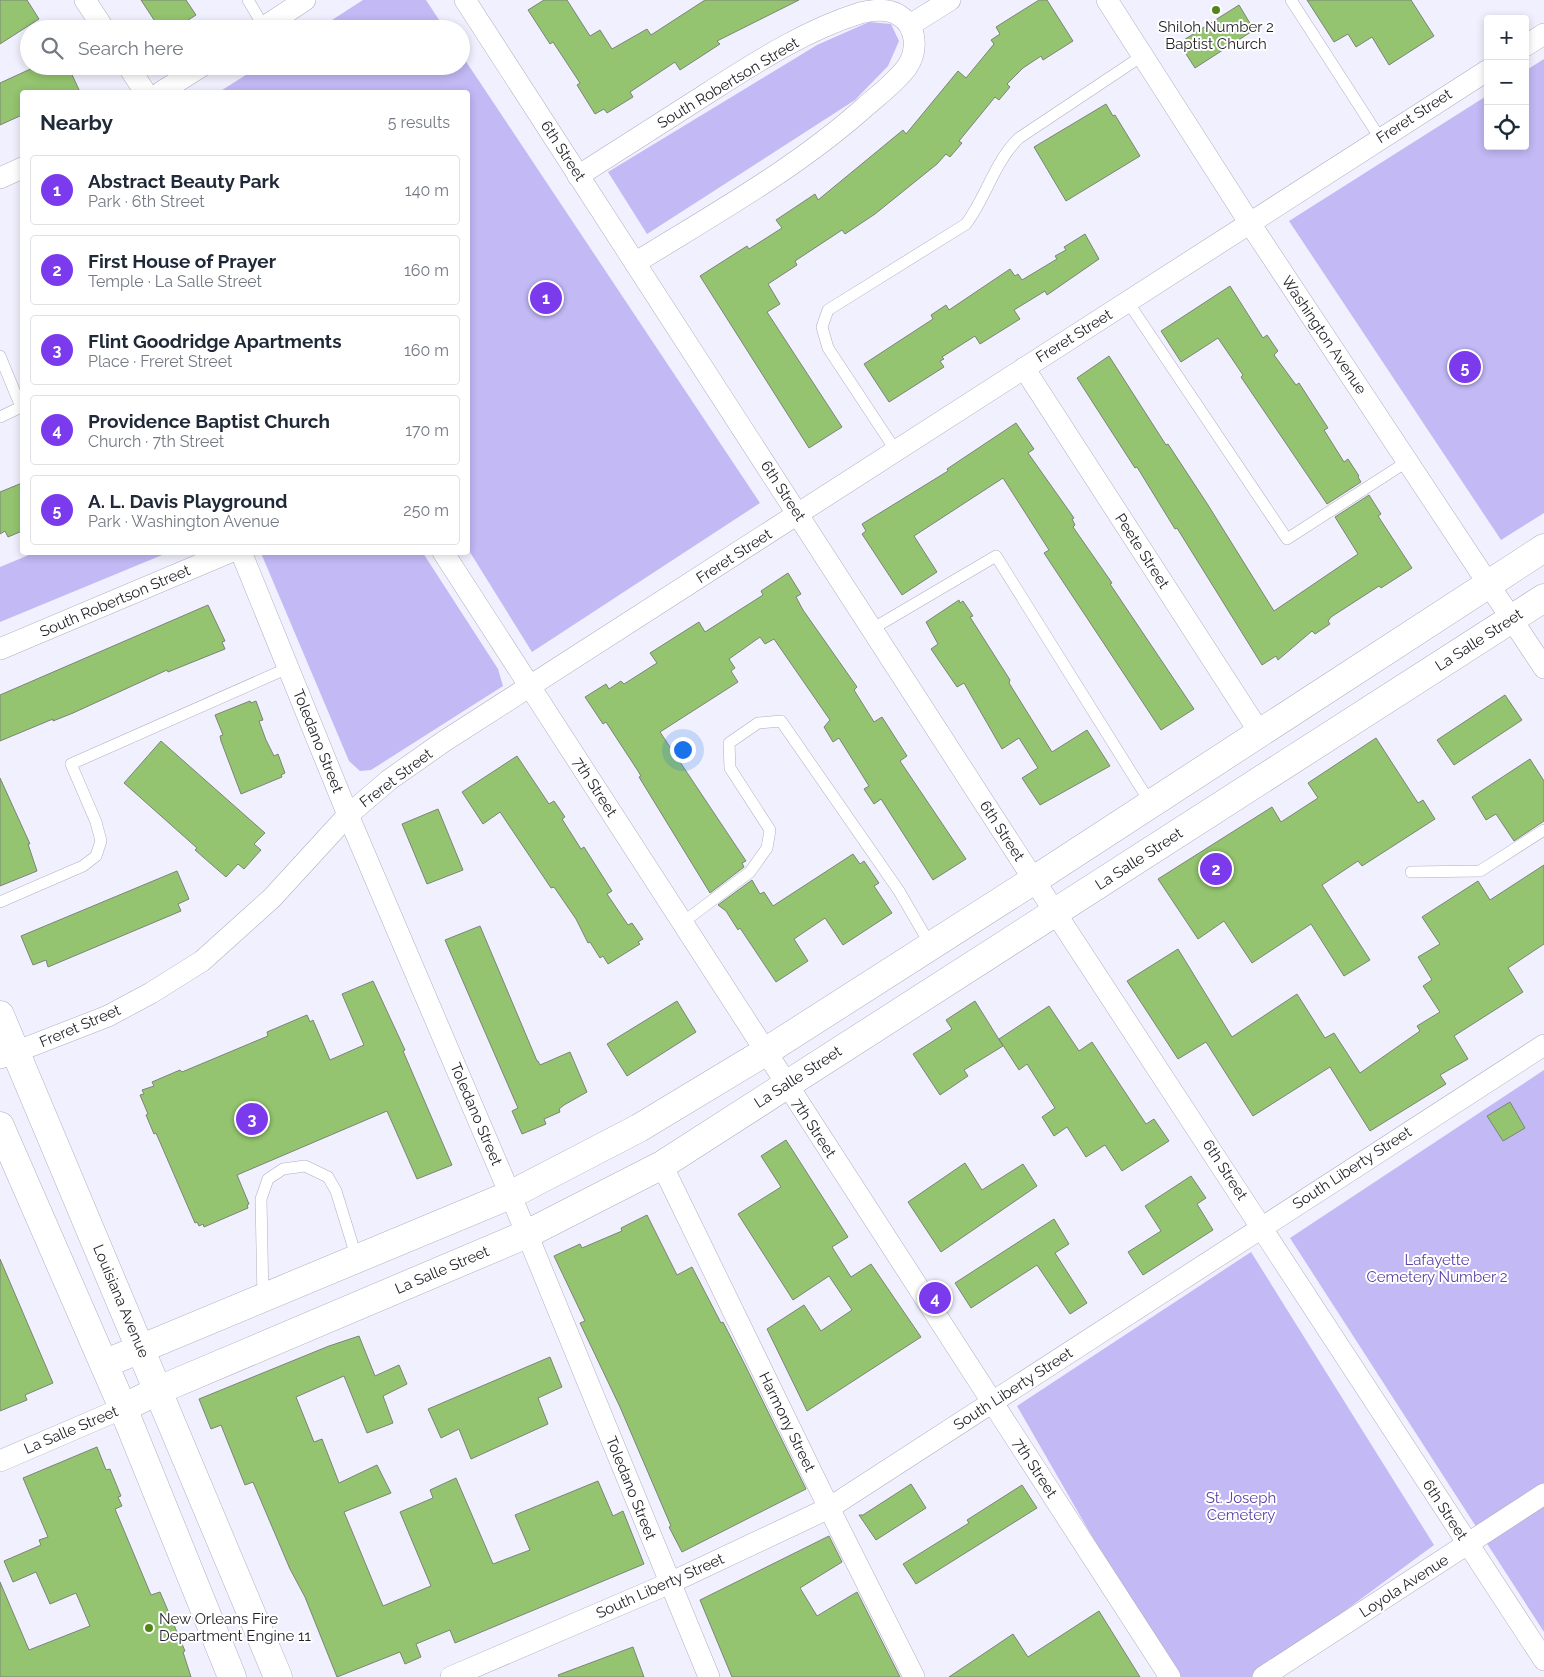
<!DOCTYPE html>
<meta charset="utf-8">
<style>
body{margin:0;font-family:Raleway,sans-serif;background:#f6f6f7;color:#1f2937}
.controls{position:absolute;right:15px;top:15px;display:grid;overflow:hidden;border-radius:5px;box-shadow:0 2px 8px #0003}
.controls button{width:45px;height:45px;display:grid;place-items:center;padding:0;border:0;border-bottom:1px solid #e0e1e3;background:#fff;color:#1f2937;font:25px sans-serif}
.you{position:absolute;left:682px;top:749px;width:18px;height:18px;margin:-12px;border:4px solid #fff;border-radius:50%;background:#1a73e8;box-shadow:0 0 0 8px #1a73e833}
.badge{display:grid;place-items:center;width:32px;height:32px;border-radius:50%;background:#7c3aed;color:#fff;font-size:16px;font-weight:700}
.pin{position:absolute;translate:-50% -50%;border:2px solid #fff;box-shadow:0 1px 5px #0006}
.list{margin:0;padding:0;list-style:none}
h2{display:flex;justify-content:space-between;align-items:center;height:65px;margin:0;padding:0 20px;font-size:21px}
h2 small{font-size:16px;font-weight:400;color:#747a83}
.list li{display:grid;grid-template-columns:32px 1fr auto;gap:15px;align-items:center;box-sizing:border-box;height:70px;margin:0 10px 10px;padding:0 10px;border:1px solid #e0e1e3;border-radius:5px}
.list b{display:block;font-size:19px;white-space:nowrap}
.list p{margin:0;font-size:16px;white-space:nowrap;color:#747a83}
.list em{font-size:16px;font-style:normal;color:#747a83}
.icon{flex:none;width:28px;height:28px;fill:none;stroke:currentColor;stroke-width:2;stroke-linecap:round;stroke-linejoin:round}
.map{position:relative;flex:none;width:1544px;height:1677px;overflow:hidden}
.search{position:absolute;background:#fff;box-shadow:0 2px 8px #0003;left:20px;top:20px;width:450px;height:55px;display:flex;align-items:center;gap:12px;box-sizing:border-box;padding:0 18px;border-radius:28px;color:#747a83;font-size:19px}
.panel{position:absolute;background:#fff;box-shadow:0 2px 8px #0003;left:20px;top:90px;width:450px;height:465px;border-radius:5px}
.map>svg:first-child{display:block}
.green{fill:#c2b9f5}
.building{fill:#94c46f;stroke:#7c8476}
.lines{fill:none;stroke-linecap:round;stroke-linejoin:round}
.lane-casing{stroke:#b1afbf;stroke-width:12}
.street-casing{stroke:#b1afbf;stroke-width:22}
.secondary-casing{stroke:#b1afbf;stroke-width:29}
.lane{stroke:#fff;stroke-width:11}
.street{stroke:#fff;stroke-width:21}
.secondary{stroke:#fff;stroke-width:28}
.poi-dot{fill:#52851b;stroke:#fff;stroke-width:2}
.labels{text-anchor:middle;dominant-baseline:central;stroke-width:4;stroke-linejoin:round;paint-order:stroke}
.poi-label{font-size:15px;fill:#201f25;stroke:#fff}
.street-label{font-size:15px;fill:#201f25;stroke:#fff}
.park-label{font-size:15px;fill:#5a3fa4;stroke:#fff}
</style>
<div class="map">
<svg width="1544" height="1677" viewBox="0 0 1544 1677">
<rect width="100%" height="100%" fill="#f1f0fe"/>
<g class="green">
<path d="M363,0H426L445,29H318Z"/>
<path d="M869,22L891,24L899,41L888,66L855,100L647,234L608,172L817,45Z"/>
<path d="M461,54L760,503L532,652L468,549V92H219L260,66H461Z"/>
<path d="M1544,59V513L1501,540L1289,221L1488,95V146H1525V71Z"/>
<path d="M36,552H167V553L0,622V567Z"/>
<path d="M261,553H423L498,669L503,686L371,770L360,771L349,761Z"/>
<path d="M1544,1070V1632L1290,1238Z"/>
<path d="M1251,1252L1434,1545L1255,1677H1173L1017,1406Z"/>
</g>
<g class="building">
<path d="M0,0H27L39,19L0,44Z"/>
<path d="M141,0H186L196,15L174,29H160Z"/>
<path d="M544,0H567L590,36L600,30L612,49L647,29L651,35L705,0H799L717,41L720,44L680,70L675,62L630,92L633,97L607,113L604,109L595,114L577,85L580,83L553,42L550,44L528,10Z"/>
<path d="M1039,0H1047L1073,41L1043,60L1041,56L1023,68L1007,84L1010,87L999,100L995,97L959,141L962,143L950,157L946,154L937,164L875,214L845,234L842,230L795,261L797,265L768,284L780,304L767,312L842,427L809,448L700,276L747,246L749,249L782,228L776,220L815,194L818,200L903,130L906,134L958,71L966,78L994,44L991,40L1000,34L996,27Z"/>
<path d="M1307,0H1411L1434,36L1389,65L1372,37L1356,47L1348,34L1334,42Z"/>
<path d="M1239,5L1254,30L1195,68L1179,43Z"/>
<path d="M37,66H68L80,92H22V115L0,125V83Z"/>
<path d="M1106,104L1113,116L1115,115L1140,156L1066,201L1034,147Z"/>
<path d="M1085,234L1099,259L1047,295L1045,291L1014,310L1020,319L980,344L975,336L942,357L944,359L940,361L944,367L889,402L864,364L933,319L931,315L946,305L949,310L1010,269L1015,276L1018,274L1022,280L1057,259L1055,256L1066,250L1064,247Z"/>
<path d="M1230,286L1263,338L1267,335L1278,351L1274,355L1296,385L1299,383L1328,428L1324,430L1344,462L1348,459L1359,476L1358,477L1361,482L1327,504L1241,377L1243,375L1218,338L1181,362L1161,331Z"/>
<path d="M1109,356L1166,445L1168,444L1208,505L1274,611L1358,554L1335,517L1369,495L1381,514L1378,516L1412,568L1381,588L1379,586L1331,617L1328,621L1330,624L1315,634L1312,631L1278,660L1276,656L1262,665L1177,528L1175,529L1137,467L1135,468L1077,378Z"/>
<path d="M1016,423L1034,449L1028,453L1074,518L1072,519L1075,525L1073,527L1112,583L1110,584L1194,709L1161,730L1044,553L1049,550L1003,478L914,536L937,572L902,595L862,534L866,531L862,524L948,471L947,469Z"/>
<path d="M22,483V531L8,537L5,531L0,534V492Z"/>
<path d="M788,573L801,594L796,597L803,610L857,687L854,690L874,722L882,717L907,756L900,761L966,859L933,880L881,799L874,804L864,789L869,786L839,738L833,742L824,727L830,720L774,639L765,644L760,637L729,659L735,668L731,671L738,682L660,732L746,861L742,863L744,867L710,893L639,777L641,776L638,771L606,722L603,724L585,697L606,684L609,689L621,681L624,684L657,663L650,653L699,622L705,632L763,595L761,591Z"/>
<path d="M959,600L960,603L963,601L973,616L970,617L1010,680L1009,683L1052,752L1087,730L1110,766L1040,805L1022,778L1038,768L1019,738L1002,749L964,683L957,687L931,649L938,644L926,622Z"/>
<path d="M208,605L225,641L222,642L225,649L168,672L167,670L73,713L53,721V719L0,741V695Z"/>
<path d="M1505,695L1522,720L1454,765L1437,740Z"/>
<path d="M250,701L251,703L256,701L263,720L259,721L266,740L274,756L278,754L285,773L281,775L282,777L241,794L221,741L220,736L223,735L215,715Z"/>
<path d="M1376,738L1418,803L1423,800L1435,819L1362,866L1358,861L1322,885L1370,960L1344,976L1311,924L1252,963L1224,921L1198,939L1158,879L1272,807L1281,822L1318,798L1308,783Z"/>
<path d="M161,741L265,833L254,844L261,850L244,869L238,864L226,877L195,850L197,848L124,783Z"/>
<path d="M517,756L549,804L554,801L565,817L562,819L581,849L584,847L612,891L607,894L628,925L632,923L643,939L638,942L640,944L608,964L603,956L600,958L590,942L588,943L576,919L554,887L551,888L500,812L483,824L462,792Z"/>
<path d="M1530,759L1544,781V821L1514,841L1496,814L1486,820L1472,797Z"/>
<path d="M0,778L30,844H28L37,871L0,886Z"/>
<path d="M438,809L463,870L427,884L402,824Z"/>
<path d="M853,854L860,864L864,861L879,883L874,886L892,913L843,945L825,918L794,939L808,961L776,982L740,928L738,930L726,911L718,905L752,880L760,894L764,892L773,906Z"/>
<path d="M1544,865V944L1508,968L1523,992L1454,1036L1468,1059L1440,1075L1446,1084L1370,1131L1330,1067L1253,1116L1206,1042L1178,1059L1127,981L1178,949L1232,1037L1297,994L1325,1038L1334,1033L1360,1073L1420,1031L1417,1026L1440,1012L1423,986L1432,980L1418,957L1440,944L1422,917L1478,881L1490,900Z"/>
<path d="M177,871L189,899L178,904L181,911L48,967L46,960L33,965L21,936Z"/>
<path d="M480,926L537,1061H538L540,1065L570,1052L587,1092L564,1105L559,1109L560,1112L544,1119L546,1124L522,1134L512,1111L518,1108L445,940Z"/>
<path d="M373,981L405,1050L403,1051L452,1165L417,1179L387,1111L237,1175L249,1204L247,1205L248,1208L204,1227L203,1224L199,1226L197,1222L195,1223L156,1133L154,1134L146,1115L148,1114L140,1095L144,1094L142,1090L154,1086L152,1082L180,1070L182,1072L268,1036L267,1032L307,1015L310,1022L313,1020L330,1060L364,1045L342,994Z"/>
<path d="M677,1001L696,1032L627,1076L607,1044Z"/>
<path d="M975,1001L1003,1046L964,1070L968,1076L940,1095L913,1054L952,1029L946,1020Z"/>
<path d="M1049,1006L1079,1051L1092,1042L1146,1124L1154,1119L1169,1141L1122,1171L1105,1145L1086,1157L1067,1127L1054,1136L1042,1117L1055,1108L1027,1064L1019,1070L999,1039Z"/>
<path d="M1510,1102L1525,1128L1503,1141L1487,1116Z"/>
<path d="M786,1140L848,1237L832,1247L851,1277L871,1264L921,1337L807,1411L767,1329L804,1305L821,1331L852,1310L829,1276L793,1300L738,1214L781,1187L761,1156Z"/>
<path d="M965,1163L982,1190L1023,1164L1037,1186L941,1252L908,1202Z"/>
<path d="M1191,1176L1206,1198L1197,1204L1213,1230L1143,1275L1128,1252L1161,1231L1145,1206Z"/>
<path d="M647,1215L677,1275L692,1267L721,1323L723,1322L745,1365L806,1489L682,1552L669,1527L671,1526L620,1407L580,1323L585,1321L554,1256L580,1244L582,1248L622,1231L621,1228Z"/>
<path d="M1054,1219L1069,1244L1055,1253L1087,1303L1070,1314L1037,1265L971,1308L955,1283Z"/>
<path d="M0,1259L53,1383L25,1395L27,1400L0,1411Z"/>
<path d="M359,1336L375,1376L399,1365L407,1384L383,1396L393,1423L367,1433L344,1376L296,1397L314,1442L322,1439L339,1483L377,1465L391,1493L344,1512L383,1606L431,1586L400,1512L433,1498L430,1490L456,1478L493,1564L530,1550L515,1515L598,1481L613,1516L623,1511L644,1564L455,1643L450,1630L416,1644L421,1657L405,1664L400,1652L337,1677L305,1597L290,1569L253,1482L245,1485L221,1425L211,1429L199,1399L329,1346Z"/>
<path d="M550,1357L562,1387L538,1398L548,1424L471,1459L459,1429L441,1438L428,1409Z"/>
<path d="M97,1447L106,1470L110,1469L121,1496L118,1497L122,1506L115,1509L151,1595L160,1592L185,1651L183,1652L191,1677H0V1582L29,1650L90,1626L76,1593L50,1604L36,1572L13,1582L4,1561L41,1545L39,1540L48,1537L23,1478Z"/>
<path d="M911,1484L926,1508L876,1540L859,1515H863Z"/>
<path d="M1022,1485L1037,1508L916,1584L903,1564L969,1523L967,1520Z"/>
<path d="M829,1536L842,1562L800,1588L817,1616L857,1592L900,1677H732L700,1600Z"/>
<path d="M1099,1611L1140,1677H949L1013,1634L1028,1657Z"/>
<path d="M633,1647L644,1677H559L558,1675Z"/>
</g>
<g class="lines">
<g class="lane-casing">
<g id="lane">
<path d="M248,0L264,27"/>
<path d="M1291,0L1380,138"/>
<path d="M1128,302L1287,539L1408,461"/>
<path d="M0,356L21,407L0,417"/>
<path d="M896,451L828,348L822,327L828,310L966,224C987,196 994,162 1019,138L1142,56"/>
<path d="M872,629L996,556L1151,804"/>
<path d="M1411,872L1480,871L1544,830"/>
<path d="M0,902L83,866L96,856L101,841L96,822L71,764L288,668"/>
<path d="M682,923L750,872L767,848L770,830L730,768L729,743L758,723L781,721L899,891L931,946"/>
<path d="M263,1298L261,1199L268,1179L283,1169L305,1166L328,1177L336,1191L357,1259"/>
</g>
</g>
<g class="street-casing">
<g id="street">
<path d="M85,0L104,29"/>
<path d="M465,0L1034,880L1544,1660"/>
<path d="M1107,0L1249,222L1544,668"/>
<path d="M910,25L950,0"/>
<path d="M261,29L305,0"/>
<path d="M1525,46L1544,34"/>
<path d="M128,66L145,92"/>
<path d="M161,92L202,66"/>
<path d="M578,176C623,147 667,119 711,91C758,61 806,30 860,13C872,10 889,8 900,16C917,27 918,51 907,67C896,82 880,94 866,106C797,168 714,214 635,263"/>
<path d="M0,178L22,168"/>
<path d="M1024,368L1260,733"/>
<path d="M241,552L348,815L527,1234L709,1677"/>
<path d="M443,552L1170,1677"/>
<path d="M0,649L230,552"/>
<path d="M0,1058L108,1016L151,993L202,961L272,898L348,815L389,780L443,742L1488,70"/>
<path d="M662,1165L829,1508L914,1677"/>
<path d="M0,1461L123,1408"/>
<path d="M451,1677L670,1583L829,1508L1544,1045"/>
<path d="M1263,1677L1544,1494"/>
</g>
</g>
<g class="secondary-casing">
<g id="secondary">
<path d="M0,1015L278,1677"/>
<path d="M0,1126L123,1408L232,1677"/>
<path d="M104,1364L510,1195L639,1128L765,1052L1034,880L1544,548"/>
<path d="M123,1408L159,1390L527,1234L662,1165L1544,598"/>
</g>
</g>
<use href="#lane" class="lane"/>
<use href="#street" class="street"/>
<use href="#secondary" class="secondary"/>
</g>
<g class="poi-dot">
<circle cx="1216" cy="10" r="5"/>
<circle cx="149" cy="1628" r="5"/>
</g>
<g class="labels">
<g class="poi-label">
<text x="1216" y="27">Shiloh Number 2<tspan x="1216" dy="17">Baptist Church</tspan></text>
<text x="159" y="1619" text-anchor="start">New Orleans Fire<tspan x="159" dy="17">Department Engine 11</tspan></text>
</g>
<g class="street-label">
<text transform="translate(728 83) rotate(-31)">South Robertson Street</text>
<text transform="translate(1414 116) rotate(-33)">Freret Street</text>
<text transform="translate(563 151) rotate(57)">6th Street</text>
<text transform="translate(1324 335) rotate(56)">Washington Avenue</text>
<text transform="translate(1074 336) rotate(-32)">Freret Street</text>
<text transform="translate(783 491) rotate(57)">6th Street</text>
<text transform="translate(1142 551) rotate(57)">Peete Street</text>
<text transform="translate(734 556) rotate(-33)">Freret Street</text>
<text transform="translate(115 601) rotate(-23)">South Robertson Street</text>
<text transform="translate(1479 640) rotate(-33)">La Salle Street</text>
<text transform="translate(318 741) rotate(68)">Toledano Street</text>
<text transform="translate(396 778) rotate(-37)">Freret Street</text>
<text transform="translate(595 787) rotate(57)">7th Street</text>
<text transform="translate(1002 831) rotate(57)">6th Street</text>
<text transform="translate(1139 859) rotate(-33)">La Salle Street</text>
<text transform="translate(80 1026) rotate(-23)">Freret Street</text>
<text transform="translate(798 1077) rotate(-33)">La Salle Street</text>
<text transform="translate(476 1114) rotate(67)">Toledano Street</text>
<text transform="translate(814 1128) rotate(57)">7th Street</text>
<text transform="translate(1352 1168) rotate(-33)">South Liberty Street</text>
<text transform="translate(1225 1170) rotate(57)">6th Street</text>
<text transform="translate(442 1270) rotate(-23)">La Salle Street</text>
<text transform="translate(121 1301) rotate(67)">Louisiana Avenue</text>
<text transform="translate(1013 1389) rotate(-33)">South Liberty Street</text>
<text transform="translate(787 1422) rotate(64)">Harmony Street</text>
<text transform="translate(71 1430) rotate(-23)">La Salle Street</text>
<text transform="translate(1035 1468) rotate(57)">7th Street</text>
<text transform="translate(631 1488) rotate(68)">Toledano Street</text>
<text transform="translate(1445 1510) rotate(57)">6th Street</text>
<text transform="translate(660 1586) rotate(-24)">South Liberty Street</text>
<text transform="translate(1404 1586) rotate(-33)">Loyola Avenue</text>
</g>
<g class="park-label">
<text x="1437" y="1260">Lafayette<tspan x="1437" dy="17">Cemetery Number 2</tspan></text>
<text x="1241" y="1498">St. Joseph<tspan x="1241" dy="17">Cemetery</tspan></text>
</g>
</g>
</svg>
<div class="controls">
<button>+</button>
<button>−</button>
<button><svg class="icon" aria-label="locate" viewBox="0 0 24 24"><circle cx="12" cy="12" r="6"/><path d="M12 2v4M12 18v4M2 12h4M18 12h4"/></svg></button>
</div>
<div class="you"></div>
<div class="pin badge" style="left:546px;top:298px">1</div>
<div class="pin badge" style="left:1216px;top:869px">2</div>
<div class="pin badge" style="left:252px;top:1119px">3</div>
<div class="pin badge" style="left:935px;top:1298px">4</div>
<div class="pin badge" style="left:1465px;top:367px">5</div>
<div class="search"><svg class="icon" aria-label="search" viewBox="0 0 24 24"><circle cx="10" cy="10" r="6"/><path d="M15 15l6 6"/></svg>Search here</div>
<section class="panel">
<h2>Nearby<small>5 results</small></h2>
<ul class="list">
<li><span class="badge">1</span><div><b>Abstract Beauty Park</b><p>Park · 6th Street</p></div><em>140 m</em></li>
<li><span class="badge">2</span><div><b>First House of Prayer</b><p>Temple · La Salle Street</p></div><em>160 m</em></li>
<li><span class="badge">3</span><div><b>Flint Goodridge Apartments</b><p>Place · Freret Street</p></div><em>160 m</em></li>
<li><span class="badge">4</span><div><b>Providence Baptist Church</b><p>Church · 7th Street</p></div><em>170 m</em></li>
<li><span class="badge">5</span><div><b>A. L. Davis Playground</b><p>Park · Washington Avenue</p></div><em>250 m</em></li>
</ul>
</section>
</div>
